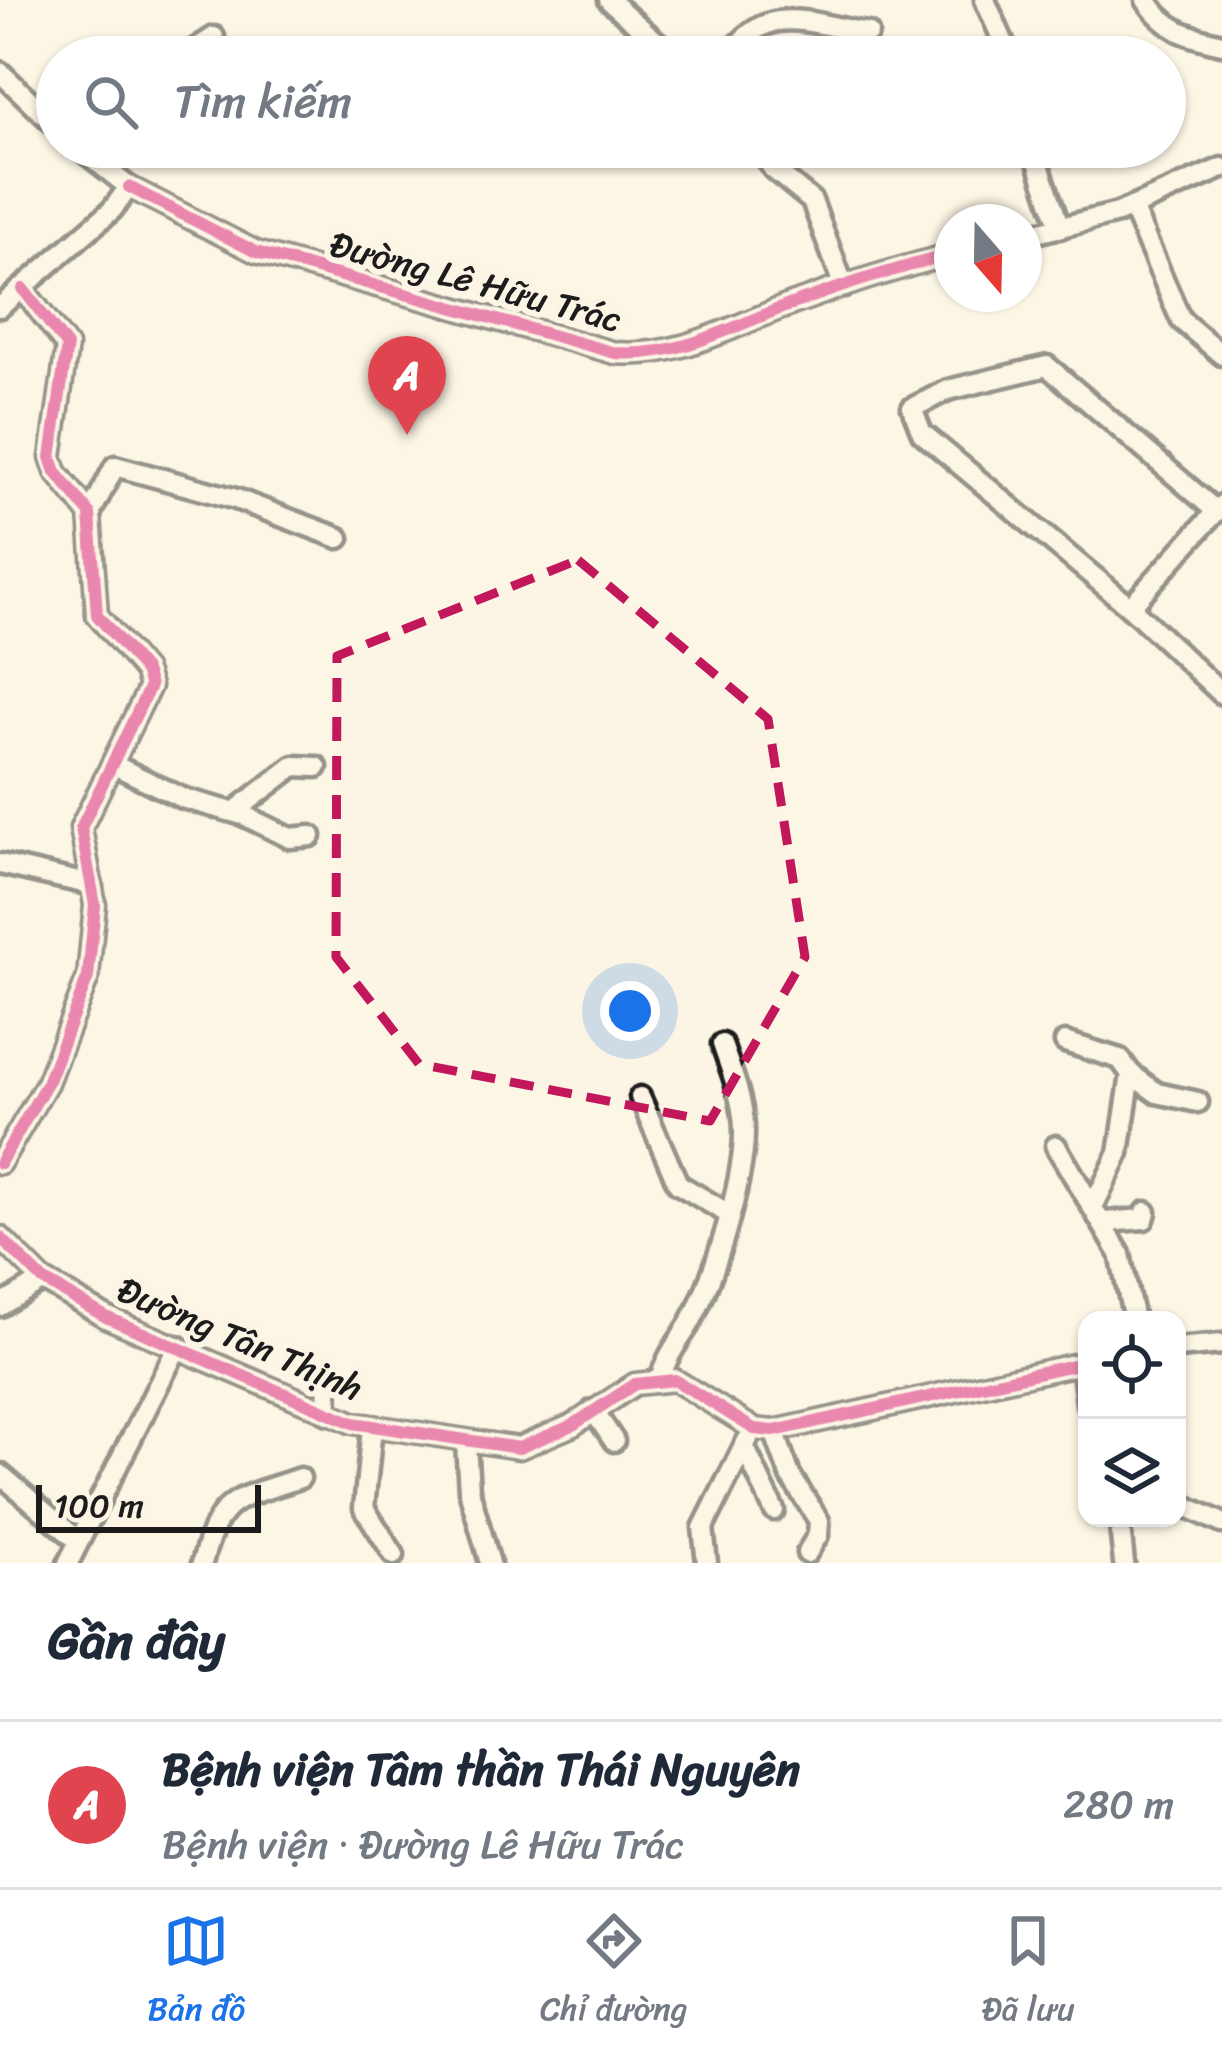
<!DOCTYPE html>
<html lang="vi">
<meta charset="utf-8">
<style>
body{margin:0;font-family:Sriracha,sans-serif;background:#f6f6f7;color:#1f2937}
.controls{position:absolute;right:36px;bottom:36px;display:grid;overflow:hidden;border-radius:24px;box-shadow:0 3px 9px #0004}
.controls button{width:108px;height:108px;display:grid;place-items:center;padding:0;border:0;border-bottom:3px solid #e0e1e3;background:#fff;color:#1f2937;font:60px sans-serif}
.compass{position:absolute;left:934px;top:204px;width:108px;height:108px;border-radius:50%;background:#fff;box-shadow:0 3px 9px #0004;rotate:160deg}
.scale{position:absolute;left:36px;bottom:30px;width:225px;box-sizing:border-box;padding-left:12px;border:6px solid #1c1c1c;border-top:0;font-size:33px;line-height:42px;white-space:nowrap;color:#1c1c1c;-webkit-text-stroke:9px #fcf5e5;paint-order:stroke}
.you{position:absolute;left:630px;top:1011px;width:42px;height:42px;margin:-30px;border:9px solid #fff;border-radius:50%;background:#1a73e8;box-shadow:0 0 0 18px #1a73e833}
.badge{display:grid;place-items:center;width:78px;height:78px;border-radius:50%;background:#1a73e8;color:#fff;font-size:39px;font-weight:700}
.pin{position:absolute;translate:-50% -99px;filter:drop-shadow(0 3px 6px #0008)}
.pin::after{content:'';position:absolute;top:63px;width:42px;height:36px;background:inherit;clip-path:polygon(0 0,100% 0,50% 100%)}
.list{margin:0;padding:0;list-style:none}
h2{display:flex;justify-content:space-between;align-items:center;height:156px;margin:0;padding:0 48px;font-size:51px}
h2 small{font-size:39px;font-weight:400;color:#747a83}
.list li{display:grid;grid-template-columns:78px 1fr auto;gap:36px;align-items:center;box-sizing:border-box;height:168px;padding:0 48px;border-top:3px solid #e0e1e3}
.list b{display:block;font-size:45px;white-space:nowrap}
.list p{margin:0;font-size:39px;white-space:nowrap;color:#747a83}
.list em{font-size:39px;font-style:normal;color:#747a83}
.icon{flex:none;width:66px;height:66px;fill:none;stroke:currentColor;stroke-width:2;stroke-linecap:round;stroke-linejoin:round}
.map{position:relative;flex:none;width:1222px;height:1563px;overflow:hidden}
.search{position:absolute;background:#fff;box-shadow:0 3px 9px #0004;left:36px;right:36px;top:36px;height:132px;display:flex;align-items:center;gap:30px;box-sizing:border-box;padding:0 42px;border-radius:66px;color:#747a83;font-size:45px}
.sheet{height:324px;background:#fff}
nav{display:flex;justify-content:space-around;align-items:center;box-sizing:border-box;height:168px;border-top:3px solid #e0e1e3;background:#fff;font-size:33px;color:#747a83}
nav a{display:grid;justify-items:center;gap:6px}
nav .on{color:#1a73e8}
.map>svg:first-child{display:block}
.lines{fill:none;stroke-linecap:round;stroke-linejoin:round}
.minor-casing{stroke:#1c1c1c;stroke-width:27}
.minor{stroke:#fcf5e5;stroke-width:18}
.cycleway-casing{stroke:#fcf5e5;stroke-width:20}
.cycleway{stroke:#d6006c;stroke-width:12}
.marked{fill:none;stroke:#c2185b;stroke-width:9;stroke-dasharray:24 15;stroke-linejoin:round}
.labels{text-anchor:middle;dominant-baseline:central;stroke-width:12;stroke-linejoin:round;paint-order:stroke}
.street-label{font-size:36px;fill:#1c1c1c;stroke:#fcf5e5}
</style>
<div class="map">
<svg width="1222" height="1563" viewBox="0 0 1222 1563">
<rect width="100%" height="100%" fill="#fcf5e5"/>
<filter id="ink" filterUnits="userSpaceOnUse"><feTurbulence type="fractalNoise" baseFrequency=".00833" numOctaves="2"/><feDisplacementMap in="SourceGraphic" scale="24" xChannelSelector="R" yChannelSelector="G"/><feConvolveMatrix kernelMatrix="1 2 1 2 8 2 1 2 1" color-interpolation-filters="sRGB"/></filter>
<g filter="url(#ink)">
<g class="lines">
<g class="minor-casing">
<g id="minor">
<path d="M609,0L674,57"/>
<path d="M985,0L1010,57"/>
<path d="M1146,0C1167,31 1187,36 1222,44"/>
<path d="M183,57L214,37"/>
<path d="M729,57C767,0 808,24 868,33"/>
<path d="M0,72L57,127"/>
<path d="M758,147L773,169L812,201L844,287"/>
<path d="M1033,147L1060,228"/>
<path d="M129,187L256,252L615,353C681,358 732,326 792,304C844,285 898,268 952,254"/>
<path d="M1132,207L1181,320L1222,355"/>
<path d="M1024,236L1118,213L1222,168"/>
<path d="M0,307L112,210L129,187L78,147"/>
<path d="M1216,511L1047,366L948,390L912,408L922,433L1130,607L1222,694"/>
<path d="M90,514L115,466L236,499L339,538"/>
<path d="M1130,607L1222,505"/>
<path d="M112,764L182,798L243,815L290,838L311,836"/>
<path d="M234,812L294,766L317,767"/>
<path d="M0,864L92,885"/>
<path d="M1065,1042L1120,1059L1131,1074L1119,1153L1094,1205"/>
<path d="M1131,1074L1157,1093L1198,1102"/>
<path d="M640,1097L678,1184L727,1213"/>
<path d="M1056,1146L1120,1254L1134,1320"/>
<path d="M0,1163L47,1083L88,977L95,905L81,828L150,686L145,671L97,615L90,514L56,472L51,457L67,346L23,289"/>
<path d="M1105,1222L1144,1219L1146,1212"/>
<path d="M0,1237L43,1280L106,1317L353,1423L519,1448L573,1425L635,1384L675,1380L754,1429L774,1431L1087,1362"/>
<path d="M0,1306L43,1280"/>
<path d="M1177,1348L1222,1344"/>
<path d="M1082,1363L1087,1404"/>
<path d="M327,1371L328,1414"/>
<path d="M660,1380C666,1356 678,1343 690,1323C714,1280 743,1183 744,1135C745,1103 732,1074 722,1044"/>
<path d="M593,1410L614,1441"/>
<path d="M372,1427L364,1508L394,1555"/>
<path d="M774,1431L790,1475L819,1521L818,1535L807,1553"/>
<path d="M748,1439L744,1446L774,1510"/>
<path d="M466,1443L469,1490L490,1563"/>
<path d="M0,1474L76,1539"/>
<path d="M1177,1502L1222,1523"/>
<path d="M1119,1518L1124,1563"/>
<path d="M68,1563L178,1346"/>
<path d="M202,1563C220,1494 237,1500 300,1478"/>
<path d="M707,1563L703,1528L744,1446"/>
</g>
</g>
<use href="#minor" class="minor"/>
<g class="cycleway-casing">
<g id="cycleway">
<path d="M129,187L256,252L615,353C681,358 732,326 792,304C844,285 898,268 952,254"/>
<path d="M0,1163L47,1083L88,977L95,905L81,828L150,686L145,671L97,615L90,514L56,472L51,457L67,346L23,289"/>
<path d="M0,1237L43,1280L106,1317L353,1423L519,1448L573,1425L635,1384L675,1380L754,1429L774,1431L1087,1362"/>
</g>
</g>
<use href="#cycleway" class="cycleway"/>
</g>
</g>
<path d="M0 0H1222V1563H0ZM578,560L768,719L805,957L710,1121L419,1064L336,957L337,656Z" fill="#fcf5e5" fill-opacity=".55" fill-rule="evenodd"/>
<path class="marked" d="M578,560L768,719L805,957L710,1121L419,1064L336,957L337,656Z"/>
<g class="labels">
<g class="street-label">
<text transform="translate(476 282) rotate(15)">Đường Lê Hữu Trác</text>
<text transform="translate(240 1339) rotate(23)">Đường Tân Thịnh</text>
</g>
</g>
</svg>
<div class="controls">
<button><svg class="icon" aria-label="locate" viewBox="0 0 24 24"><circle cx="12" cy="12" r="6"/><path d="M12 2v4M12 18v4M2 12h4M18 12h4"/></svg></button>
<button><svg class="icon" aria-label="layers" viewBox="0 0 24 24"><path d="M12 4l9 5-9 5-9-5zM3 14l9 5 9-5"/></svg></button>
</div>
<svg class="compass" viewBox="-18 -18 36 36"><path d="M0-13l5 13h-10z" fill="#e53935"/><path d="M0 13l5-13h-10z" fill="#747a83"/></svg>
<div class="scale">100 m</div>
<div class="you"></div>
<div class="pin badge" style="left:407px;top:435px;background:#e0444e">A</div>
<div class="search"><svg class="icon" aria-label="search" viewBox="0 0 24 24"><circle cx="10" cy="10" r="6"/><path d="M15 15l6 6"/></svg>Tìm kiếm</div>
</div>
<section class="sheet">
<h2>Gần đây<small></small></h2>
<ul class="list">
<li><span class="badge" style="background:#e0444e">A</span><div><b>Bệnh viện Tâm thần Thái Nguyên</b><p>Bệnh viện · Đường Lê Hữu Trác</p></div><em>280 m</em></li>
</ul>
</section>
<nav>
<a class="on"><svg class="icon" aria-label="map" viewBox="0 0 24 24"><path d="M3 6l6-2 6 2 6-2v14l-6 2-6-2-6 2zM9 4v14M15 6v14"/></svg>Bản đồ</a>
<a><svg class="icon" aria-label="directions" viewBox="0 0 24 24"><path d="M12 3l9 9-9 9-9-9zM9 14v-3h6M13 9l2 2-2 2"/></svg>Chỉ đường</a>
<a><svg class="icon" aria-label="saved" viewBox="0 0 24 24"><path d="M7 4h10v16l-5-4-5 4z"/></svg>Đã lưu</a>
</nav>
